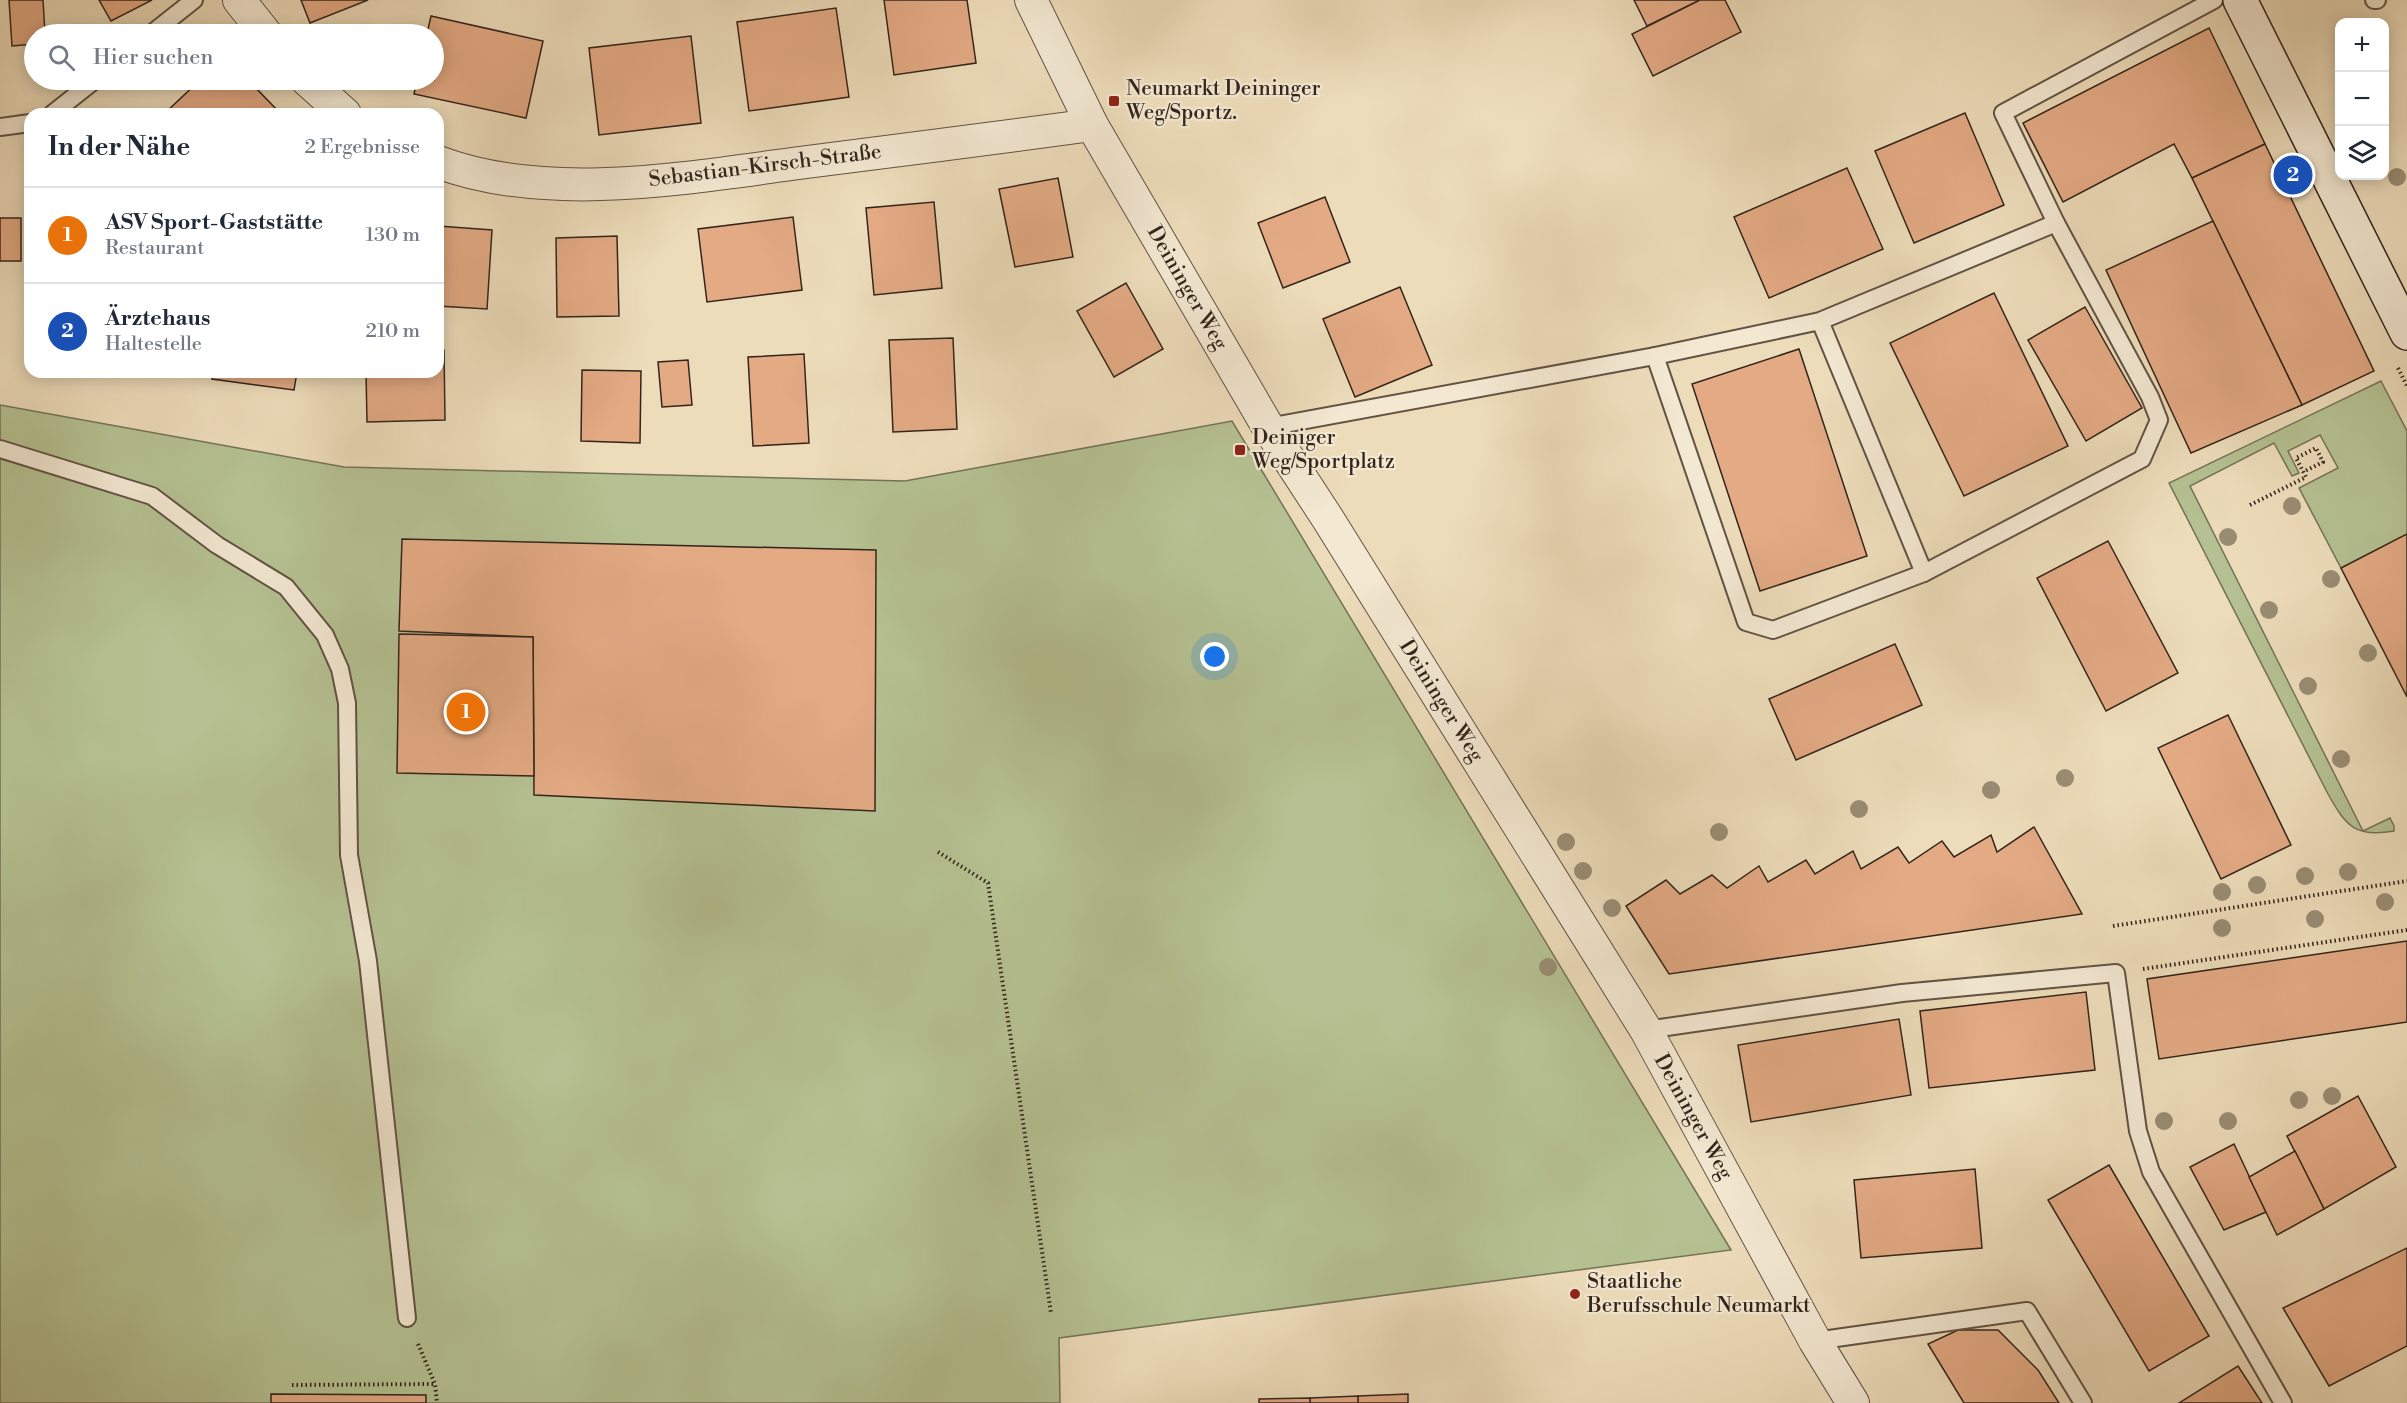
<!DOCTYPE html>
<html lang="de">
<meta charset="utf-8">
<style>
body{margin:0;font-family:"Libre Bodoni",serif;background:#f2f2f3;color:#1f2937}
.controls{position:absolute;right:18px;top:18px;display:grid;overflow:hidden;border-radius:12px;box-shadow:0 3px 15px #0003}
.controls button{width:54px;height:54px;display:grid;place-items:center;padding:0;border:0;border-bottom:2px solid #e0e1e3;background:#fff;color:#1f2937;font:30px sans-serif}
.you{position:absolute;left:1215px;top:657px;width:21px;height:21px;margin:-15px;border:4px solid #fff;border-radius:50%;background:#1a73e8;box-shadow:0 0 0 9px #1a73e833}
.badge{display:grid;place-items:center;width:39px;height:39px;border-radius:50%;background:#7c3aed;color:#fff;font-size:20px;font-weight:700}
.pin{position:absolute;translate:-50% -50%;border:3px solid #fff;box-shadow:0 2px 6px #0006}
.list{margin:0;padding:0;list-style:none}
h2{display:flex;justify-content:space-between;align-items:center;height:78px;margin:0;padding:0 24px;font-size:26px}
h2 small{font-size:20px;font-weight:400;color:#747a83}
.list li{display:grid;grid-template-columns:39px 1fr auto;gap:18px;align-items:center;box-sizing:border-box;height:96px;padding:0 24px;border-top:2px solid #e0e1e3}
.list b{display:block;font-size:22px;white-space:nowrap}
.list p{margin:0;font-size:20px;white-space:nowrap;color:#747a83}
.list em{font-size:20px;font-style:normal;color:#747a83}
.icon{flex:none;width:33px;height:33px;fill:none;stroke:currentColor;stroke-width:2;stroke-linecap:round;stroke-linejoin:round}
.map{position:relative;flex:none;width:2407px;height:1403px;overflow:hidden}
.search{position:absolute;background:#fff;box-shadow:0 3px 15px #0003;left:24px;top:24px;width:420px;height:66px;display:flex;align-items:center;gap:15px;box-sizing:border-box;padding:0 21px;border-radius:33px;color:#747a83;font-size:22px}
.panel{position:absolute;background:#fff;box-shadow:0 3px 15px #0003;left:24px;top:108px;width:420px;height:270px;border-radius:18px}
.map>svg:first-child{display:block}
.green{fill:#b5c192;stroke:#747357;stroke-width:1.5}
.building{fill:#e3aa84;stroke:#33251c;stroke-width:1.5}
.lines{fill:none;stroke-linecap:round;stroke-linejoin:round}
.service-casing{stroke:#625344;stroke-width:20}
.minor-casing{stroke:#625344;stroke-width:34}
.secondary-casing{stroke:#33251c;stroke-width:36}
.path{stroke:#33251c;stroke-width:4;stroke-dasharray:1.5 3;stroke-linecap:butt}
.service{stroke:#f3e8d2;stroke-width:16}
.minor{stroke:#f3e8d2;stroke-width:32}
.secondary{stroke:#f3e8d2;stroke-width:33}
.tree{fill:#998d74}
.poi-dot{fill:#8f2418;stroke:#f3e8d2;stroke-width:2}
.labels{text-anchor:middle;dominant-baseline:central;stroke-width:4.5;stroke-linejoin:round;paint-order:stroke}
.poi-label{font-size:21px;fill:#33251c;stroke:#f3e8d2;text-anchor:start}
.street-label{font-size:21px;fill:#33251c;stroke:#f3e8d2}
</style>
<div class="map">
<svg width="2407" height="1403" viewBox="0 0 2407 1403">
<rect width="100%" height="100%" fill="#eddcba"/>
<filter id="stains"><feTurbulence type="fractalNoise" baseFrequency=".00333" numOctaves="4"/><feColorMatrix values="0 0 0 0 .2 0 0 0 0 .09 0 0 0 0 .02 0 0 0 .5 -.17"/></filter>
<radialGradient id="worn" r=".72"><stop offset=".6" stop-color="#630" stop-opacity="0"/><stop offset="1" stop-color="#630" stop-opacity=".3"/></radialGradient>
<g class="green">
<path d="M2381,381L2407,431V534L2341,568L2299,488L2338,468L2320,435L2288,451L2299,473L2292,476L2274,443L2190,486L2363,831L2390,818L2394,826V831C2355,838 2346,826 2328,794L2169,483Z"/>
<path d="M0,405L344,467L905,481L1232,421L1731,1250L1059,1338L1060,1403H0Z"/>
</g>
<g class="building">
<path d="M9,0H43L45,34H34V44L12,46Z"/>
<path d="M99,0H152L111,21Z"/>
<path d="M301,0H368L310,23Z"/>
<path d="M884,0H967L976,63L894,75Z"/>
<path d="M1634,0H1700L1647,26Z"/>
<path d="M1700,0H1725L1741,32L1653,76L1632,34Z"/>
<path d="M836,8L849,97L749,111L737,22Z"/>
<path d="M431,16L543,41L526,118L414,94L417,80H434V34H427Z"/>
<path d="M2209,28L2265,144L2192,178L2174,144L2063,202L2023,123Z"/>
<path d="M691,36L701,123L599,135L589,48Z"/>
<path d="M200,80H248L281,114H164Z"/>
<path d="M1965,113L2004,205L1914,243L1875,151Z"/>
<path d="M2265,144L2374,371L2302,405L2192,178Z"/>
<path d="M1847,168L1883,249L1769,298L1734,217Z"/>
<path d="M1058,178L1073,257L1015,267L999,189Z"/>
<path d="M1325,197L1350,262L1283,288L1258,223Z"/>
<path d="M934,202L942,288L874,295L866,208Z"/>
<path d="M793,217L802,290L707,302L698,229Z"/>
<rect x="0" y="218" width="21" height="43"/>
<path d="M2213,221L2302,405L2191,453L2106,270Z"/>
<path d="M438,226L492,230L487,309L438,306Z"/>
<path d="M617,236L619,316L557,317L556,238Z"/>
<path d="M1126,283L1163,349L1114,377L1077,311Z"/>
<path d="M1400,287L1432,365L1355,397L1323,319Z"/>
<path d="M1994,293L2068,446L1964,496L1890,343Z"/>
<path d="M2085,307L2142,408L2086,441L2028,340Z"/>
<path d="M953,338L957,429L893,432L889,340Z"/>
<path d="M1799,349L1867,556L1760,591L1692,384Z"/>
<path d="M438,350H444L445,420L367,422L366,372H438Z"/>
<path d="M804,354L809,443L753,446L748,357Z"/>
<path d="M688,360L692,405L662,407L658,362Z"/>
<path d="M582,370L641,371L640,443L581,441Z"/>
<path d="M213,372H297L294,390L212,379Z"/>
<path d="M2407,534V697L2341,568Z"/>
<path d="M402,539L876,550L875,811L534,795L533,637L399,631Z"/>
<path d="M2108,541L2178,673L2106,711L2037,578Z"/>
<path d="M399,634L533,637L534,776L397,773Z"/>
<path d="M1895,644L1922,705L1796,760L1769,699Z"/>
<path d="M2228,715L2291,845L2221,879L2158,748Z"/>
<path d="M2034,827L2082,914L1669,974L1626,906L1666,880L1680,894L1712,875L1727,888L1759,866L1768,882L1806,860L1815,874L1853,851L1861,869L1898,847L1909,863L1942,841L1954,857L1991,835L1997,852Z"/>
<path d="M2407,941V1022L2159,1059L2147,979Z"/>
<path d="M2086,992L2095,1070L1929,1088L1920,1011Z"/>
<path d="M1899,1019L1911,1095L1751,1122L1738,1045Z"/>
<path d="M2358,1096L2396,1167L2324,1209L2287,1136Z"/>
<path d="M2234,1144L2266,1212L2224,1230L2190,1167Z"/>
<path d="M2295,1151L2324,1209L2277,1235L2249,1177Z"/>
<path d="M2109,1165L2209,1336L2149,1371L2048,1200Z"/>
<path d="M1975,1169L1982,1248L1861,1258L1854,1180Z"/>
<path d="M2407,1248V1346L2329,1386L2283,1308Z"/>
<path d="M1958,1330H1998L2038,1370L2059,1403H1964L1928,1344Z"/>
<path d="M2238,1366L2262,1403H2179Z"/>
<path d="M271,1394L426,1395V1403H271Z"/>
<path d="M1408,1394V1403H1358V1396Z"/>
<path d="M1358,1396V1403H1310V1398Z"/>
<path d="M1310,1398V1403H1259V1399Z"/>
</g>
<g class="lines">
<g class="service-casing">
<g id="service">
<path d="M2374,0H2377"/>
<path d="M151,34L194,0"/>
<path d="M52,114L95,80"/>
<path d="M0,127L30,123"/>
<path d="M2056,223L2003,113L2214,0"/>
<path d="M1655,356L1746,622L1773,630L1924,573"/>
<path d="M1268,427L1655,356L1820,321L2056,223L2150,397L2159,420L2142,459L1924,573L1820,321"/>
<path d="M0,449L152,496L217,545L286,587L325,635L340,669L347,703L349,855L368,961L407,1318"/>
<path d="M1646,1030L1902,993L2116,973L2138,1131L2151,1172L2283,1403"/>
<path d="M1815,1341L2027,1311L2083,1403"/>
</g>
</g>
<g class="minor-casing">
<g id="minor">
<path d="M239,0L266,34"/>
<path d="M1031,0L1092,125L1268,427L1328,519L1646,1030L1815,1341L1853,1403"/>
<path d="M307,80L345,114"/>
<path d="M438,162C546,203 687,178 799,163C897,151 994,138 1092,125"/>
</g>
</g>
<g class="secondary-casing">
<path id="secondary" d="M2240,0L2407,333"/>
</g>
<g class="path">
<path d="M2398,368L2407,386"/>
<path d="M2250,505L2306,477L2296,458L2316,448L2323,462L2303,472"/>
<path d="M938,852L988,883L1051,1313"/>
<path d="M2113,926L2407,881"/>
<path d="M2143,969L2407,930"/>
<path d="M418,1344L435,1384L437,1403"/>
<path d="M292,1385L435,1384"/>
</g>
<use href="#service" class="service"/>
<use href="#minor" class="minor"/>
<use href="#secondary" class="secondary"/>
</g>
<g class="tree">
<circle cx="2397" cy="177" r="9"/>
<circle cx="2292" cy="506" r="9"/>
<circle cx="2228" cy="537" r="9"/>
<circle cx="2331" cy="579" r="9"/>
<circle cx="2269" cy="610" r="9"/>
<circle cx="2368" cy="653" r="9"/>
<circle cx="2308" cy="686" r="9"/>
<circle cx="2341" cy="759" r="9"/>
<circle cx="2065" cy="778" r="9"/>
<circle cx="1991" cy="790" r="9"/>
<circle cx="1859" cy="809" r="9"/>
<circle cx="1719" cy="832" r="9"/>
<circle cx="1566" cy="842" r="9"/>
<circle cx="1583" cy="871" r="9"/>
<circle cx="2348" cy="872" r="9"/>
<circle cx="2305" cy="876" r="9"/>
<circle cx="2257" cy="885" r="9"/>
<circle cx="2222" cy="892" r="9"/>
<circle cx="2385" cy="902" r="9"/>
<circle cx="1612" cy="908" r="9"/>
<circle cx="2315" cy="919" r="9"/>
<circle cx="2222" cy="928" r="9"/>
<circle cx="1548" cy="967" r="9"/>
<circle cx="2332" cy="1096" r="9"/>
<circle cx="2299" cy="1100" r="9"/>
<circle cx="2164" cy="1121" r="9"/>
<circle cx="2228" cy="1121" r="9"/>
</g>
<g class="poi-dot">
<rect x="1108" y="95" width="12" height="12" rx="3"/>
<rect x="1234" y="444" width="12" height="12" rx="3"/>
<circle cx="1575" cy="1294" r="6"/>
</g>
<g class="labels">
<g class="poi-label">
<text x="1126" y="89">Neumarkt Deininger<tspan x="1126" dy="24">Weg/Sportz.</tspan></text>
<text x="1252" y="438">Deiniger<tspan x="1252" dy="24">Weg/Sportplatz</tspan></text>
<text x="1587" y="1282">Staatliche<tspan x="1587" dy="24">Berufsschule Neumarkt</tspan></text>
</g>
<g class="street-label">
<text transform="translate(765 166) rotate(-7)">Sebastian-Kirsch-Straße</text>
<text transform="translate(1187 288) rotate(60)">Deininger Weg</text>
<text transform="translate(1441 701) rotate(58)">Deininger Weg</text>
<text transform="translate(1693 1117) rotate(61)">Deininger Weg</text>
</g>
</g>
<rect width="100%" height="100%" filter="url(#stains)"/>
<rect width="100%" height="100%" fill="url(#worn)"/>
</svg>
<div class="controls">
<button>+</button>
<button>−</button>
<button><svg class="icon" aria-label="layers" viewBox="0 0 24 24"><path d="M12 4l9 5-9 5-9-5zM3 14l9 5 9-5"/></svg></button>
</div>
<div class="you"></div>
<div class="pin badge" style="left:466px;top:712px;background:#e8710a">1</div>
<div class="pin badge" style="left:2293px;top:175px;background:#1a4fb4">2</div>
<div class="search"><svg class="icon" aria-label="search" viewBox="0 0 24 24"><circle cx="10" cy="10" r="6"/><path d="M15 15l6 6"/></svg>Hier suchen</div>
<section class="panel">
<h2>In der Nähe<small>2 Ergebnisse</small></h2>
<ul class="list">
<li><span class="badge" style="background:#e8710a">1</span><div><b>ASV Sport-Gaststätte</b><p>Restaurant</p></div><em>130 m</em></li>
<li><span class="badge" style="background:#1a4fb4">2</span><div><b>Ärztehaus</b><p>Haltestelle</p></div><em>210 m</em></li>
</ul>
</section>
</div>
